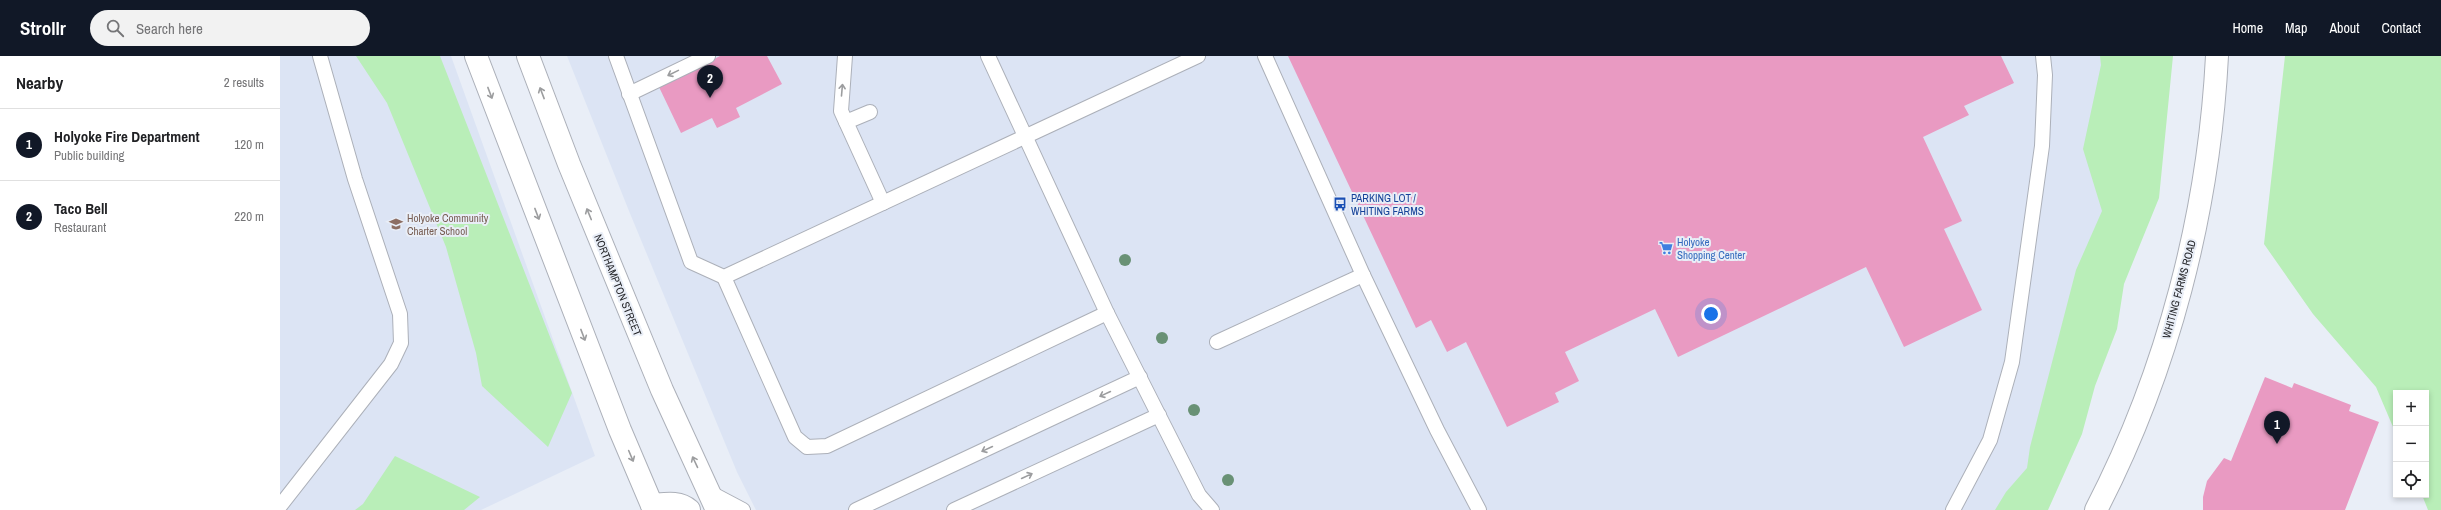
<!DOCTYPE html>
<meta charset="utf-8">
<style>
body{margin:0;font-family:"Archivo Narrow",sans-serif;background:#f2f2f2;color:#202124}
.controls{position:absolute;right:12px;bottom:12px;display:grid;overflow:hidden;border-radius:0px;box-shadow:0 2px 6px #0003}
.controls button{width:36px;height:36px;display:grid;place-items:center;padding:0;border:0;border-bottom:1px solid #e0e0e0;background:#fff;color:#202124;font:20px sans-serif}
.you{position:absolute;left:1431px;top:258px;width:14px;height:14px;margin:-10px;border:3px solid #fff;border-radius:50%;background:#1a73e8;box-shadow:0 0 0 6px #1a73e833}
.badge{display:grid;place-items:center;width:26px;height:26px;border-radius:50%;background:#111827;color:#fff;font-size:13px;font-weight:700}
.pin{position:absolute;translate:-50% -33px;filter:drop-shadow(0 1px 2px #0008)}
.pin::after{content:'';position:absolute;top:21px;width:14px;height:12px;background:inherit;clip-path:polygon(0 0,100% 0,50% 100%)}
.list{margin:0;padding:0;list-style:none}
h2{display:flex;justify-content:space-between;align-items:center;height:52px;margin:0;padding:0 16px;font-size:17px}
h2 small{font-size:13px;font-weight:400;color:#757577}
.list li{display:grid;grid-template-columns:26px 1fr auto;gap:12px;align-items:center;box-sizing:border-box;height:72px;padding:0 16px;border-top:1px solid #e0e0e0}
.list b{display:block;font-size:15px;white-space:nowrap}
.list p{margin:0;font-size:13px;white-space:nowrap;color:#757577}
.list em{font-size:13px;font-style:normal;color:#757577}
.icon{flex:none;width:22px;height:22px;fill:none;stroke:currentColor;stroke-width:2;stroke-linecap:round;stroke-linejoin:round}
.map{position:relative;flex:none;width:2161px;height:454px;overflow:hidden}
header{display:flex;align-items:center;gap:24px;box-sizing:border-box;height:56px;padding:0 20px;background:#111827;color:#fff}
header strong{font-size:19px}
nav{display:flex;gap:22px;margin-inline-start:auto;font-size:14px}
.search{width:280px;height:36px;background:#f2f2f2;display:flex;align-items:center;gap:10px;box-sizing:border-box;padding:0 14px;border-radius:22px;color:#757577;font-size:15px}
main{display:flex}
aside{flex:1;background:#fff}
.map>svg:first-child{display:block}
.built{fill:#dce4f4}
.green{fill:#b9eeb8}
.building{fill:#e99ac2}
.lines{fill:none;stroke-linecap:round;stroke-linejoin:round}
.service-casing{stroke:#acb0b9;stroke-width:16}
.secondary-casing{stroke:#acb0b9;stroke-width:24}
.primary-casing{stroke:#acb0b9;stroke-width:24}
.service{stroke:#fff;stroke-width:14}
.secondary{stroke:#fff;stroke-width:22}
.primary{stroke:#fff;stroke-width:22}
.tree{fill:#699175}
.oneway{stroke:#9c9d9f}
.labels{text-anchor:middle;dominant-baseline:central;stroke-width:4;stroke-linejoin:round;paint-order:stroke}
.transit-label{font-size:11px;fill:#164399;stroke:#e9eef7;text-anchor:start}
.education-label{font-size:11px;fill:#785e54;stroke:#e9eef7;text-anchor:start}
.shop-label{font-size:11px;fill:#366cbe;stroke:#e9eef7;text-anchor:start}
.street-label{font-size:11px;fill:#242529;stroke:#e9eef7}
</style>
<header>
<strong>Strollr</strong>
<div class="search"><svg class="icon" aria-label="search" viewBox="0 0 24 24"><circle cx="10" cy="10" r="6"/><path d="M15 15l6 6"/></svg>Search here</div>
<nav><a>Home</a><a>Map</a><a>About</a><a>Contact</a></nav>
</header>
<main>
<aside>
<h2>Nearby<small>2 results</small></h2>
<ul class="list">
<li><span class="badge">1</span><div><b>Holyoke Fire Department</b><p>Public building</p></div><em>120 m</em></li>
<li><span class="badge">2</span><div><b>Taco Bell</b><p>Restaurant</p></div><em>220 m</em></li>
</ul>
</aside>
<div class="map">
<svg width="2161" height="454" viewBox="0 0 2161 454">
<rect width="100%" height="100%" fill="#e9eef7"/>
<g class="built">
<path d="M0,0H171L315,400L201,454H0Z"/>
<path d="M287,0H1856L1862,18L1750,454H476L457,416L349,155Z"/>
</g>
<g class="green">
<path d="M76,0H160L292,337L268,391L202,330L196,297L166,191L107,47Z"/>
<path d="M1820,0H1893L1879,142L1844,228L1837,273L1815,330L1802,378L1768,454H1715L1726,436L1747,412L1750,391L1796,214L1822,155L1803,93L1821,9Z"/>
<path d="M2005,0H2161V454H2148L2142,439H2146V337H2116V378L2096,331L2033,258L1984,188Z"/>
<path d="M115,400L200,441L184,454H75L83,448Z"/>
</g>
<g class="building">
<path d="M440,0H487L502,28L456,52L460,61L437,72L432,62L401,77L379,31Z"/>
<path d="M1008,0H1721L1734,27L1684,50L1689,59L1643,81L1682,165L1664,173L1702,254L1624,291L1586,211L1398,301L1375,253L1285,296L1299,325L1275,337L1279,346L1227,371L1186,286L1167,296L1151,264L1136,272Z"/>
<path d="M1985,321L2012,332L2014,327L2071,349L2069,355L2099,366L2065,454H1923V441L1927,425L1944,402L1951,405Z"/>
</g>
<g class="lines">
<g class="service-casing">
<g id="service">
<path d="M336,0L411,206L444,221L918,0"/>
<path d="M565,0L561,55L603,147"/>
<path d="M708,0L827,257L919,439L932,454"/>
<path d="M985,0L1083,219L1157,374L1199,454"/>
<path d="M349,38L428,0"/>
<path d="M566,66L590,56"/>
<path d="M444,221L515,381L527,391L547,390L827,257"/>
<path d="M937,286L1083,219"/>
<path d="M429,436L463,454"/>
<path d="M0,450L111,308L121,287L120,258L75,123L40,0"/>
<path d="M576,454L860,321"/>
<path d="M674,454L879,359"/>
<path d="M1673,454L1710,384L1732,306L1762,90L1765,19L1763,0"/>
</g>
</g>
<g class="secondary-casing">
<path id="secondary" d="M1816,454C1888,315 1929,156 1937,0"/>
</g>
<g class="primary-casing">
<g id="primary">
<path d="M196,0L340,374L374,454"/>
<path d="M248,0L289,108L382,334L437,454"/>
<path d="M372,449C385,448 399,445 409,454"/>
</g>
</g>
<use href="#service" class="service"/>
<use href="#secondary" class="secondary"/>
<use href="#primary" class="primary"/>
</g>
<g class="tree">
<circle cx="845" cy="204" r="6"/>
<circle cx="882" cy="282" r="6"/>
<circle cx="914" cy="354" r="6"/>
<circle cx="948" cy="424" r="6"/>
</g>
<defs><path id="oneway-shaft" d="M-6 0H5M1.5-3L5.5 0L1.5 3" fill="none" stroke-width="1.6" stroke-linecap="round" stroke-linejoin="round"/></defs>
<g class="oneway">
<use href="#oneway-shaft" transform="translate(393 17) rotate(154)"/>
<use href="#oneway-shaft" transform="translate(562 34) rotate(-85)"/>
<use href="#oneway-shaft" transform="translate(210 37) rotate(69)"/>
<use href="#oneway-shaft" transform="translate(262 37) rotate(-111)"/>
<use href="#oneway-shaft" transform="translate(257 158) rotate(69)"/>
<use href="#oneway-shaft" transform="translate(309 158) rotate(-112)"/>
<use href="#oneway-shaft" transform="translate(303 279) rotate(69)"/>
<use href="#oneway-shaft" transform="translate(825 338) rotate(155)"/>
<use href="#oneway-shaft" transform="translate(707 393) rotate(155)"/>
<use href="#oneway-shaft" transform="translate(351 400) rotate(67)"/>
<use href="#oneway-shaft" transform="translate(415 406) rotate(-115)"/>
<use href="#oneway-shaft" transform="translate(747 420) rotate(-25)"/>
</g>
<defs>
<g id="bus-bare" transform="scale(1.08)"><path d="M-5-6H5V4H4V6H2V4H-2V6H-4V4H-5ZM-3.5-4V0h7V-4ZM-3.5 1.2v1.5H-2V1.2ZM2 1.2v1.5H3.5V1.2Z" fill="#1a4fb4" stroke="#e9eef7" stroke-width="2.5" paint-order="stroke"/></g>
<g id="school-bare" transform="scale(1.08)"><path d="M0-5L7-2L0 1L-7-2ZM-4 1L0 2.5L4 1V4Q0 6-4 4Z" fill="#8d6e63" stroke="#e9eef7" stroke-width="2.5" paint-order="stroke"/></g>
<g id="supermarket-bare" transform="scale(1.08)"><path d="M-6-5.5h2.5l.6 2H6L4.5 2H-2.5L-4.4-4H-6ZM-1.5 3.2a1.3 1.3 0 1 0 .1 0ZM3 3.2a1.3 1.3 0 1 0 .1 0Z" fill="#3f7fe0" stroke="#e9eef7" stroke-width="2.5" paint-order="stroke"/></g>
</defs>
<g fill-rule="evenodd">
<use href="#bus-bare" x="1060" y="148"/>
<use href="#school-bare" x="116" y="168"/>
<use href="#supermarket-bare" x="1386" y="192"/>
</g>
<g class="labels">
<g class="transit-label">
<text x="1071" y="142">PARKING LOT /<tspan x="1071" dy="13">WHITING FARMS</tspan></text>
</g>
<g class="education-label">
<text x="127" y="162">Holyoke Community<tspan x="127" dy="13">Charter School</tspan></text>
</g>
<g class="shop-label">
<text x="1397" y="186">Holyoke<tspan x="1397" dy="13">Shopping Center</tspan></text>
</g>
<g class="street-label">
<text transform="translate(338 229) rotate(68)">NORTHAMPTON STREET</text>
<text transform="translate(1899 233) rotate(-75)">WHITING FARMS ROAD</text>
</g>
</g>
</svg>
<div class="controls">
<button>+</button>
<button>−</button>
<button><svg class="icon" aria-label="locate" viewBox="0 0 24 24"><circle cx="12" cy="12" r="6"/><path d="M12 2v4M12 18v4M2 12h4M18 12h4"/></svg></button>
</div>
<div class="you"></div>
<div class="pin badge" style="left:1997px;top:388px">1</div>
<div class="pin badge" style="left:430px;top:42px">2</div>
</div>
</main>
